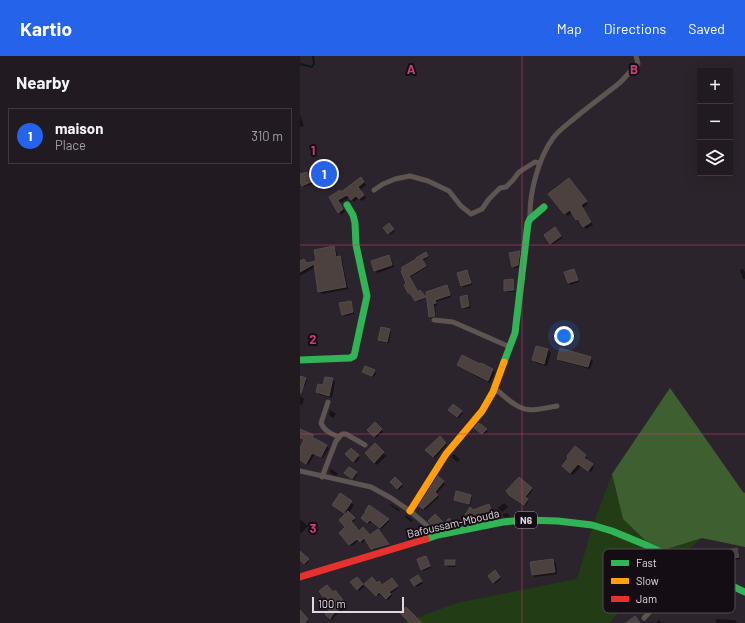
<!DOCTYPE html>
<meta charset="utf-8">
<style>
body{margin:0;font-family:Barlow,sans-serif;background:#2d282e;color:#f1f3f6}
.controls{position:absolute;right:12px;top:12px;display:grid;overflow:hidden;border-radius:0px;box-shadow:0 4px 16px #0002}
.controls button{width:36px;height:36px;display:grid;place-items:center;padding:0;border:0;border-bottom:1px solid #3e393f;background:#211b21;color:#f1f3f6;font:20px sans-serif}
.scale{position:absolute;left:12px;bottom:10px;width:92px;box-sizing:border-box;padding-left:4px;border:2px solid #e1d6e1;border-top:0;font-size:11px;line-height:14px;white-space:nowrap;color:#e1d6e1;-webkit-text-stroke:3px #140d14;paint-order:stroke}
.you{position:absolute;left:264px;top:280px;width:14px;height:14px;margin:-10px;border:3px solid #fff;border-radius:50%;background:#1a73e8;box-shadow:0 0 0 6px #1a73e833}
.badge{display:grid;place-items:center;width:26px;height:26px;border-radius:50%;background:#2563eb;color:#fff;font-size:13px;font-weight:700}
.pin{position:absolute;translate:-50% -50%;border:2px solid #fff;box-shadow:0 1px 4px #0006}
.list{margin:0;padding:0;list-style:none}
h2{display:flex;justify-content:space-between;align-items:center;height:52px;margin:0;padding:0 16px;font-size:17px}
h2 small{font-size:13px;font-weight:400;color:#a2a1a5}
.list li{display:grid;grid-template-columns:26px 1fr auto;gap:12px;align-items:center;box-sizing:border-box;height:56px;margin:0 8px 8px;padding:0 8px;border:1px solid #3e393f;border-radius:0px}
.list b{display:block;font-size:15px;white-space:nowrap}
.list p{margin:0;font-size:13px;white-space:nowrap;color:#a2a1a5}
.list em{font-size:13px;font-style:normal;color:#a2a1a5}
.icon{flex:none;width:22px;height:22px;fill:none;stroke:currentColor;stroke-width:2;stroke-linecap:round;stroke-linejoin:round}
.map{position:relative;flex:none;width:445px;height:567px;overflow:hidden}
header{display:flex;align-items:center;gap:24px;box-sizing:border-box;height:56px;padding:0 20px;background:#2563eb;color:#fff}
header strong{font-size:19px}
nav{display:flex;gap:22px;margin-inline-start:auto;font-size:14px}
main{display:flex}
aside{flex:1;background:#211b21}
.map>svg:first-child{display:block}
.green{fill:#223c16}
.forest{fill:#3e5f2f}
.shadow{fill:#0007}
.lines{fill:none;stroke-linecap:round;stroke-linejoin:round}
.stream{stroke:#0c171a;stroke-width:2}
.building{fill:#4c413e;stroke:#524b4d}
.street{stroke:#5e5552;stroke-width:5}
.fast{stroke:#30b455;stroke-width:7}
.slow{stroke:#ff9f0a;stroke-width:7}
.jam{stroke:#e5322d;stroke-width:7}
.grid{fill:none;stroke:#c83e76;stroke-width:1;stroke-opacity:0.55}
.labels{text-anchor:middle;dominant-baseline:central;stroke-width:4;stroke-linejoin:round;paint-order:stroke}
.shield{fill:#140d14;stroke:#a49aa4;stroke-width:1}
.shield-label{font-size:10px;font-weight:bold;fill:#e1d6e1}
.street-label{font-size:11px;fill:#e1d6e1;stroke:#140d14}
.key{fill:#140d14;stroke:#524952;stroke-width:1}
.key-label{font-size:11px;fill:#e1d6e1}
.grid-label{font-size:13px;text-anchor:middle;font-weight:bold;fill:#c83e76;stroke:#140d14;stroke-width:4;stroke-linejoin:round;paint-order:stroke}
</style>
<header>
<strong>Kartio</strong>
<nav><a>Map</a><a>Directions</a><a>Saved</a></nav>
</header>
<main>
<aside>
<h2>Nearby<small></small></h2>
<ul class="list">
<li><span class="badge">1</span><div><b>maison</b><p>Place</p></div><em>310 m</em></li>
</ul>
</aside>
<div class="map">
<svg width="445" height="567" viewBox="0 0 445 567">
<rect width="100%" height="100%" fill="#2c242c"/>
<path class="green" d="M312,418L323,463L364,494L402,482L340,534L309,567H102L157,547L277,523L293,469Z"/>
<path class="forest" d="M370,332L443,436L445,437V491L402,482L364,494L345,484L323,463L312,418Z"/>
<g class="shadow">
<path d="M0,59L4,70L0,71Z"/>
<path d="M28,113L34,122L23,126L21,124Z"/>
<path d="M7,117L12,128L4,131L0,124V119Z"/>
<path d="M63,125L66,129L60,134L66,142L62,145L59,142L54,146L50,141L40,147L45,156L41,159L30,142Z"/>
<path d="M272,126L288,148L283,152L293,169L286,173L280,165L279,166L276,163L272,156L268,160L265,157Z"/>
<path d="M89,169L95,175L90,179L85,173Z"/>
<path d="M257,174L262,182L252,189L251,187Z"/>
<path d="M34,191L36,194L38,202L42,204L48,233L22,238L19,235L15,211L0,220V207L4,204L7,208L18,206Z"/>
<path d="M219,196L221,197L219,211L214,212L212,210Z"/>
<path d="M127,198L129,201L123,205L127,211L110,221L118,237L120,235L126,242L117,246L111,237H109L108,228L102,216Z"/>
<path d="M88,200L91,203L94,211L78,217L75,214Z"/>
<path d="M443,213L445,216V223H443L440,214Z"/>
<path d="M274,214L279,226L270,229L265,217Z"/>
<path d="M167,215L169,217L172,229L163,231L162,230L158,218Z"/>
<path d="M212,224L214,226L215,236H207L205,235Z"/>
<path d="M147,230L151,241L136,246L137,249L135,250L136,261L132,262L130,260L128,237Z"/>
<path d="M167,240L168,242L171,252L165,253L163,252Z"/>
<path d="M51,246L52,248L54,258L44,260L42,258Z"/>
<path d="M90,274L91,276L89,287L81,286L79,284Z"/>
<path d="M237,291L248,294L251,297L247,310L236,307L233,304Z"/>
<path d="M258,302H290L293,305L290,313L261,305Z"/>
<path d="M158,309L193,314L195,316L190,327L179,322Z"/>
<path d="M74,315L76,317L74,321L63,316Z"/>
<path d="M0,321L7,324L5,330L0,328Z"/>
<path d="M32,323L35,326L32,342L20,339L17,336Z"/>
<path d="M0,340L4,343L2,349L0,348Z"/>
<path d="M30,354L36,358L33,362L29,359Z"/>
<path d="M150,356H161L163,357L159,362Z"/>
<path d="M75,368L83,376L76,382L68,374Z"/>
<path d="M179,368L188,375L184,379L176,372Z"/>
<path d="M0,374L13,380L15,382L14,383L29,392L23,402L15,398L8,409L0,403V393L5,384L0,382Z"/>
<path d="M140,382L147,389L135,402L127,394Z"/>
<path d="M75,389L86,400L77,409L66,397Z"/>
<path d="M275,391L287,402L286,404L294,411L291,416L281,410L273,419L263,410Z"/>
<path d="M51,393L60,402L55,407L47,398Z"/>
<path d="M154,398L160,404L157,406L151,401Z"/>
<path d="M31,413L38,418L36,420L29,416Z"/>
<path d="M56,417L58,418L54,424L47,419Z"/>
<path d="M138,421L145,428L136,438L139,441L125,454L120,450Z"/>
<path d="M95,422L103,430L99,434L91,426Z"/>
<path d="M219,422L233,434L226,442L229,445L225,450L207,435Z"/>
<path d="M157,436L171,440L172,442L170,449L157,445L155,444Z"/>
<path d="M40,439L54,449L49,457L55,464L52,467L60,476L70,480L79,475L89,489L74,494L66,483L63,487L59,484L52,490L50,489L40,477L47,471V458L36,451Z"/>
<path d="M204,447L208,451L202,456L198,452Z"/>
<path d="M90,448L99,453L100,456L91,450L90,449Z"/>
<path d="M189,449L193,457L180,463H172L168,460L173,455Z"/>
<path d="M208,457L210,461H205L203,460V458Z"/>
<path d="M106,459L113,464L111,466L105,461Z"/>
<path d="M135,460L144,469L139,473L129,465Z"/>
<path d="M63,462L88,463L89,465L82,473L72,465L69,468Z"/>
<path d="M0,463L8,470L2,477L0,476Z"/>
<path d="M149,464L155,469L152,472L149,473L144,469Z"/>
<path d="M437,494L439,495L440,503L432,504L430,503Z"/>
<path d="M2,498L9,505L6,509L0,503V501Z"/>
<path d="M126,501L131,512L123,515L122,513Z"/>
<path d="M253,504L256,507L257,518L235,521L233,519Z"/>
<path d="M155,505L156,506V511H148L146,509Z"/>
<path d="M194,516L201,523L195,528L189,520Z"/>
<path d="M57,522L64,531L59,535L52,526Z"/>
<path d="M119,522L123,527L117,531L111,524Z"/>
<path d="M94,525L98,532L90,538L92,540L88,544L81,537L78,540L65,528L82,530Z"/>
<path d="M20,536L37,537L47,550L35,560L32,564L26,558L34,550Z"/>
<path d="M416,563L435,564L437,567H416Z"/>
<path d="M359,564L362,567H355Z"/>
</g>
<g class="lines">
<path class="stream" d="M0,8L12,11L14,8L13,0"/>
</g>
<g class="building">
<path d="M27,110L33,120L20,125L15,115Z"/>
<path d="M7,116L11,126L2,130L0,127V118Z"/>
<path d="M61,121L64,126L58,131L64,139L59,143L56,140L51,144L47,139L38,144L43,153L38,157L29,141L40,134L41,136Z"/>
<path d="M269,122L287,145L281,149L291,166L283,171L278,163L276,164L270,154L264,158L248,138Z"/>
<path d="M89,167L94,173L88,178L83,172Z"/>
<path d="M255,171L261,180L250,188L244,179Z"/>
<path d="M34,190L36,201L40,200L46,231L18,236L14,208L0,216V205L4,203L7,207L16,205L14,194Z"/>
<path d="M220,195L218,209L212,211L209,197Z"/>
<path d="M126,196L128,200L122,203L126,210L109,220L118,236L120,234L126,241L115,245L110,237H108L104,229L106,227L101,215L103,214L101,212L116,203V202Z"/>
<path d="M89,199L92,209L74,215L71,205Z"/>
<path d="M274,213L278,224L268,227L264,216Z"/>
<path d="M167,214L171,227L161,230L157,217Z"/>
<path d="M213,223L214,234L204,235V224Z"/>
<path d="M147,229L150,239L135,244L136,247L133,248L135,260L129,261L126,236Z"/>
<path d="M167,239L169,250L162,252L160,241Z"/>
<path d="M51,245L53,256L42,259L39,247Z"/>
<path d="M81,271L90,273L87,286L78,284Z"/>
<path d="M236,290L248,293L244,308L232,304Z"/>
<path d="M260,292L291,301L288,311L257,303Z"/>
<path d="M162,299L180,308L181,307L193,313L188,325L157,309Z"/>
<path d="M65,310L75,314L72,320L62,316Z"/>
<path d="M0,320L6,322L1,337H0Z"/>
<path d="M25,321L33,322L29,340L16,336L18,328L23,329Z"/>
<path d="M153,348L162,355L157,361L148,354Z"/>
<path d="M75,366L82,373L74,381L67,374Z"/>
<path d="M179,367L187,373L182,378L174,372Z"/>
<path d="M0,373L14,379L12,381L27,389L21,401L12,397L6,408L0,404V392L4,383L0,382Z"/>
<path d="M140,380L146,387L133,401L125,394Z"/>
<path d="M75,387L84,396L74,407L65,397Z"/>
<path d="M275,390L286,399L284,402L293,408L288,415L278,408L270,417L262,410L268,402L267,400Z"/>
<path d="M51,392L59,399L53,406L45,398Z"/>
<path d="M49,411L57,416L52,423L44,417Z"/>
<path d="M138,420L144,425L135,436L138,439L123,453L119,450Z"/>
<path d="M95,421L102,428L97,433L90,426Z"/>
<path d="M219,421L232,432L225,441L228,443L224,449L209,439L206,435Z"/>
<path d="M156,435L171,439L169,448L154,444Z"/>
<path d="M40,437L52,445L44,457L32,449Z"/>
<path d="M189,448L192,456L178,462H170L165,459L170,451L173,454Z"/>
<path d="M69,449L89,463L80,472L70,464L67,467L61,462L66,456L65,455Z"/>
<path d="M48,455L55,462L51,465L59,475L63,471L70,479L78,473L89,488L71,493L64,482L60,486L57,483L49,489L39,477L45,471L39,464Z"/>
<path d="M135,458L143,466L137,473L128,465Z"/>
<path d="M149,462L154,467L150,471L146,472L143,469Z"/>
<path d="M437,492L439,501L429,503L427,494Z"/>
<path d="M0,495L9,503L4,508L0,504Z"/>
<path d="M126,500L130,510L121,514L117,503Z"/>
<path d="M253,503L255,516L232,519L230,506Z"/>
<rect x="145" y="504" width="10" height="5"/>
<path d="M195,514L200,521L193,527L188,520Z"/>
<path d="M118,519L122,525L114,530L110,524Z"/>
<path d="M57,521L63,528L57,534L50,526Z"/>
<path d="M72,521L77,527L79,525L82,529L92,522L98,530L89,536L91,538L86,543L79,536L76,540L64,528Z"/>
<path d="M27,529L33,536L35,534L46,548L33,558L30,563L25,558L33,550L25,540L23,541L19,535Z"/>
<path d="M106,551L122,567H110L100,557Z"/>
<path d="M0,554L8,563L4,567H0Z"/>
<path d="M335,560L340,567H326Z"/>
</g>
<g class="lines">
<g class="street">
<path d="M74,134L83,128L95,123L110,120L128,125L149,135L161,150L171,158L182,153L189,143L200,132L206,131L213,124L219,116L235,106L240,107"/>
<path d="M230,163C229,138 238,103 253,82C259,74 268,68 276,61C289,50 303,40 317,29C325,23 330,14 338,8L336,0"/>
<path d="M134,264L153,266L210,291"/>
<path d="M193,336L198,335C223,357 225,356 257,350"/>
<path d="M28,346L21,367C24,375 32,378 39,381"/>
<path d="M0,415L71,431L91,442L110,455L138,479"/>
<path d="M22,421L36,385L42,378H46L65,389"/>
<path d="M344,562L363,542L386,530L402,513"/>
</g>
<g class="fast">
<path d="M0,304L50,302L54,300L67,240L56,189L55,167L53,159L47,149"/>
<path d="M204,306L215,277L228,167L230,163L244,151"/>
<path d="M126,483L138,479L203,466L225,464L258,465L292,469L312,475L346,489L445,536"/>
</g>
<path class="slow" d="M110,455L146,398L182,355L193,336L204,306"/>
<path class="jam" d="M0,521L126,483"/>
</g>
<path class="grid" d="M222,0V567M0,189H445M0,378H445"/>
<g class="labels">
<rect class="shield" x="215" y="456" width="22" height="16" rx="3"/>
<g class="shield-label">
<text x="226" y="464">N6</text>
</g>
<g class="street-label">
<text transform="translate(153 467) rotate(-13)">Bafoussam-Mbouda</text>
</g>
</g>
<rect x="303" y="493" width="132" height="64" rx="6" class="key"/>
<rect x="311" y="504" width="18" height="6" fill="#30b455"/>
<rect x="311" y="522" width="18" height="6" fill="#ff9f0a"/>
<rect x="311" y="540" width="18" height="6" fill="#e5322d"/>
<g class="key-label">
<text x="336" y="511">Fast</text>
<text x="336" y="529">Slow</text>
<text x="336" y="547">Jam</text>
</g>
<g class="grid-label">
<text x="111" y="18">A</text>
<text x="334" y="18">B</text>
<text x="13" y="99">1</text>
<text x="13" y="288">2</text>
<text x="13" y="477">3</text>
</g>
</svg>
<div class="controls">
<button>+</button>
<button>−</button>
<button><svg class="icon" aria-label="layers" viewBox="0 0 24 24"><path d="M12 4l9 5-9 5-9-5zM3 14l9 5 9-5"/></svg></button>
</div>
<div class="scale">100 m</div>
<div class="you"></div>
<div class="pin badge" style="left:24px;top:118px">1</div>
</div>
</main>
